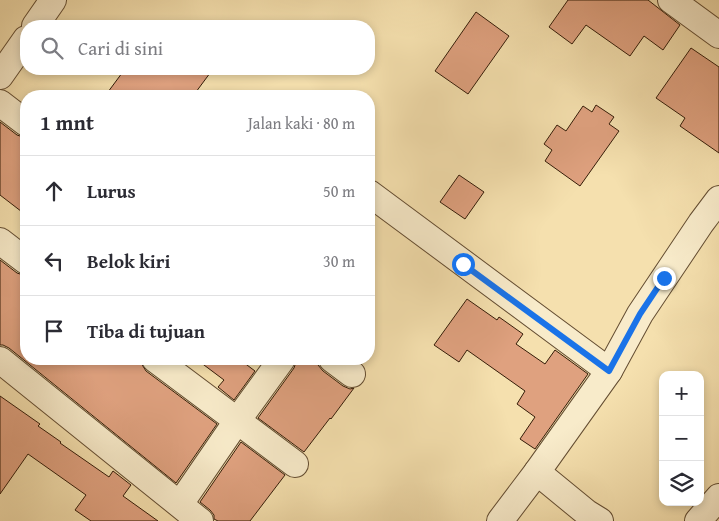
<!DOCTYPE html>
<html lang="id">
<meta charset="utf-8">
<style>
body{margin:0;font-family:"Gentium Book Plus",serif;background:#f2f2f3;color:#2b2b33}
.controls{position:absolute;right:15px;bottom:15px;display:grid;overflow:hidden;border-radius:10px;box-shadow:0 2px 8px #0003}
.controls button{width:45px;height:45px;display:grid;place-items:center;padding:0;border:0;border-bottom:1px solid #e1e1e2;background:#fff;color:#2b2b33;font:25px sans-serif}
.stop{position:absolute;width:15px;height:15px;margin:-11px;border:4px solid #1a73e8;border-radius:50%;background:#fff}
.stop.end{background:#1a73e8;border-color:#fff;box-shadow:0 1px 5px #0008}
.list{margin:0;padding:0;list-style:none}
h2{display:flex;justify-content:space-between;align-items:center;height:65px;margin:0;padding:0 20px;font-size:21px}
h2 small{font-size:16px;font-weight:400;color:#7c7c81}
.list li{display:grid;grid-template-columns:32px 1fr auto;gap:15px;align-items:center;box-sizing:border-box;height:70px;padding:0 20px;border-top:1px solid #e1e1e2}
.list b{display:block;font-size:19px;white-space:nowrap}
.list em{font-size:16px;font-style:normal;color:#7c7c81}
.icon{flex:none;width:28px;height:28px;fill:none;stroke:currentColor;stroke-width:2;stroke-linecap:round;stroke-linejoin:round}
.map{position:relative;flex:none;width:719px;height:521px;overflow:hidden}
.search{position:absolute;background:#fff;box-shadow:0 2px 8px #0003;left:20px;top:20px;width:355px;height:55px;display:flex;align-items:center;gap:12px;box-sizing:border-box;padding:0 18px;border-radius:20px;color:#7c7c81;font-size:19px}
.panel{position:absolute;background:#fff;box-shadow:0 2px 8px #0003;left:20px;top:90px;width:355px;height:275px;border-radius:20px}
.map>svg:first-child{display:block}
.building{fill:#dfa17f;stroke:#341c08}
.lines{fill:none;stroke-linecap:round;stroke-linejoin:round}
.minor-casing{stroke:#644d32;stroke-width:28}
.minor{stroke:#f8ebca;stroke-width:26}
.route{stroke:#1a73e8;stroke-width:6}
</style>
<div class="map">
<svg width="719" height="521" viewBox="0 0 719 521">
<rect width="100%" height="100%" fill="#f5e0ae"/>
<filter id="stains"><feTurbulence type="fractalNoise" baseFrequency=".004" numOctaves="4"/><feColorMatrix values="0 0 0 0 .2 0 0 0 0 .09 0 0 0 0 .02 0 0 0 .5 -.17"/></filter>
<radialGradient id="worn" r=".72"><stop offset=".6" stop-color="#630" stop-opacity="0"/><stop offset="1" stop-color="#630" stop-opacity=".3"/></radialGradient>
<g class="building">
<path d="M568,0H648L680,25L663,50L644,36L630,56L586,25L572,44L549,27Z"/>
<path d="M476,12L509,36L468,94L435,71Z"/>
<path d="M691,48L719,67V153L680,126L685,118L656,98Z"/>
<path d="M125,69H213L193,96H105Z"/>
<path d="M596,105L614,117L609,124L619,131L580,186L545,161L552,150L544,144L557,125L566,131L583,106L592,112Z"/>
<path d="M0,122L17,135L26,138V215L0,195Z"/>
<path d="M459,175L484,192L465,219L440,202Z"/>
<path d="M0,260L17,273L26,276V359H134L141,363L146,371L217,424L176,483L9,348L3,345H0Z"/>
<path d="M467,299L497,320L499,317L523,334L516,344L545,364L555,350L588,374L535,449L520,439L535,417L517,404L525,391L467,350L459,362L434,345Z"/>
<path d="M196,359H239L255,371L234,400L218,387L224,380Z"/>
<path d="M297,359H317L318,365L323,371L343,386L350,389L354,388L331,419L330,418L304,452L258,418L294,368Z"/>
<path d="M0,396L40,424L38,426L61,442L60,443L109,477L113,471L131,485L123,496L158,521H91L75,510L86,495L28,454L0,494Z"/>
<path d="M241,442L285,475L250,521H218L214,519V515L210,510L200,502Z"/>
</g>
<g class="lines">
<g class="minor-casing">
<g id="minor">
<path d="M671,0L719,35"/>
<path d="M35,26L53,0"/>
<path d="M0,76L26,39"/>
<path d="M0,103L26,123"/>
<path d="M369,193L609,371"/>
<path d="M0,241L26,261"/>
<path d="M155,359L295,464"/>
<path d="M332,359L352,374"/>
<path d="M0,360L200,521"/>
<path d="M180,504L237,421L282,359"/>
<path d="M500,521L537,472"/>
<path d="M600,521L587,513L537,472L609,371L640,314L701,223L719,199"/>
<path d="M698,521L719,497"/>
</g>
</g>
<use href="#minor" class="minor"/>
</g>
<g class="lines">
<path class="route" d="M463,264L609,371L640,314L664,278"/>
</g>
<rect width="100%" height="100%" filter="url(#stains)"/>
<rect width="100%" height="100%" fill="url(#worn)"/>
</svg>
<div class="controls">
<button>+</button>
<button>−</button>
<button><svg class="icon" aria-label="layers" viewBox="0 0 24 24"><path d="M12 4l9 5-9 5-9-5zM3 14l9 5 9-5"/></svg></button>
</div>
<div class="stop" style="left:463px;top:264px"></div>
<div class="stop end" style="left:664px;top:278px"></div>
<div class="search"><svg class="icon" aria-label="search" viewBox="0 0 24 24"><circle cx="10" cy="10" r="6"/><path d="M15 15l6 6"/></svg>Cari di sini</div>
<section class="panel">
<h2>1 mnt<small>Jalan kaki · 80 m</small></h2>
<ul class="list">
<li><svg class="icon" aria-label="ahead" viewBox="0 0 24 24"><path d="M12 20V5M6 11l6-6 6 6"/></svg><div><b>Lurus</b></div><em>50 m</em></li>
<li><svg class="icon" aria-label="left" viewBox="0 0 24 24"><path d="M17 20v-9H6M10 6l-5 5 5 5"/></svg><div><b>Belok kiri</b></div><em>30 m</em></li>
<li><svg class="icon" aria-label="arrive" viewBox="0 0 24 24"><path d="M6 21V4h12l-3 4 3 4H6"/></svg><div><b>Tiba di tujuan</b></div></li>
</ul>
</section>
</div>
